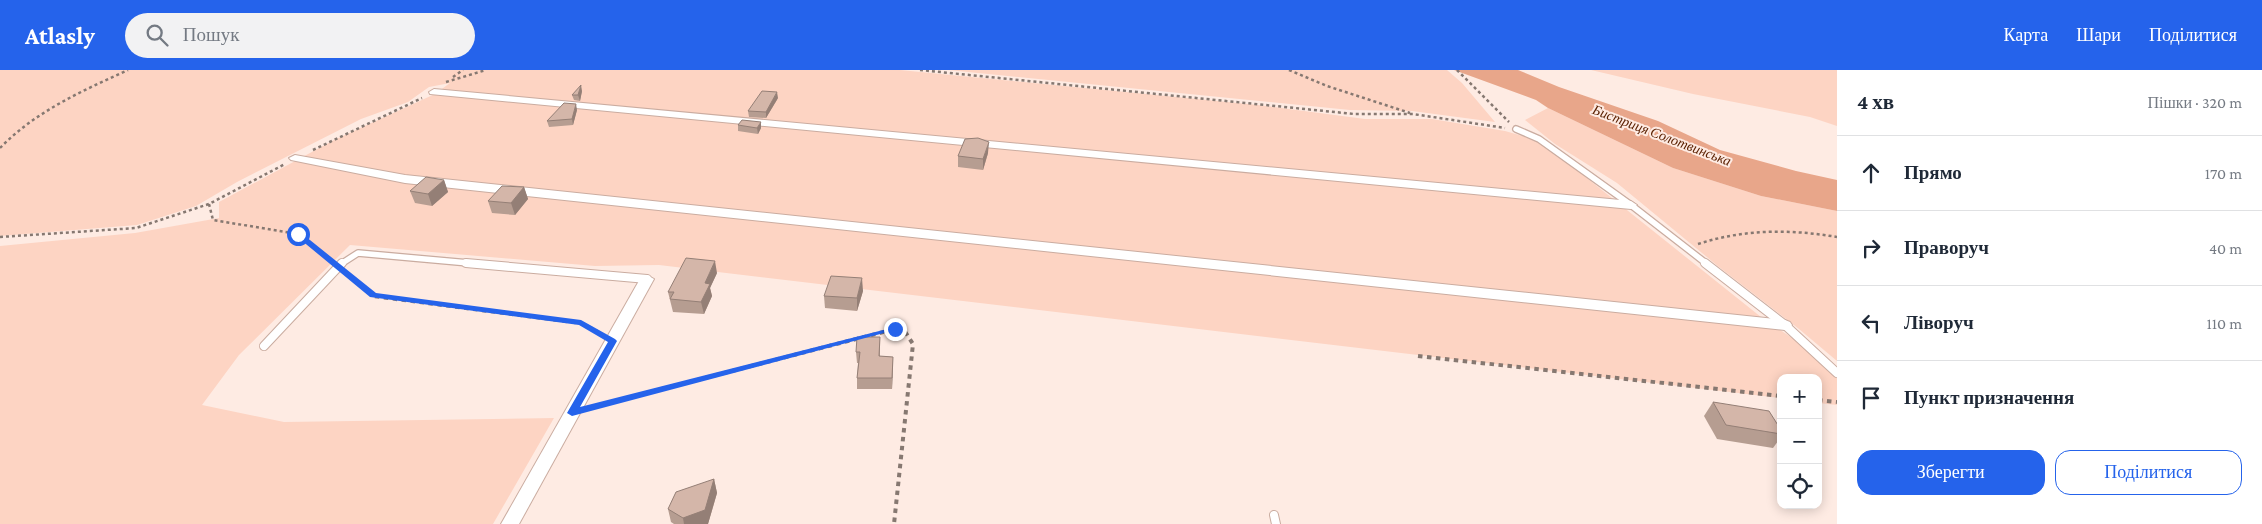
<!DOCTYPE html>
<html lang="uk">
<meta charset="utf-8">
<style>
body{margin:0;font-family:"Crimson Pro",serif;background:#f2f2f3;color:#1f2937}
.controls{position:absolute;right:15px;bottom:15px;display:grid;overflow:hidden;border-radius:10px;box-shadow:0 2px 12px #0003}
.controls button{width:45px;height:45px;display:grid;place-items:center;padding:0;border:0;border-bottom:1px solid #e0e1e3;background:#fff;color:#1f2937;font:25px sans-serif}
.stop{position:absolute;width:15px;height:15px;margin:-11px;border:4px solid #2563eb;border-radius:50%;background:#fff}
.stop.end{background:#2563eb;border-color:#fff;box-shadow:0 1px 5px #0008}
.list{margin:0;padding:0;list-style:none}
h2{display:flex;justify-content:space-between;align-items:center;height:65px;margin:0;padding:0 20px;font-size:21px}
h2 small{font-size:16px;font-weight:400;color:#747a83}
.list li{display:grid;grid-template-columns:32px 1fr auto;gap:15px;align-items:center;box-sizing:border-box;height:75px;padding:0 20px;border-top:1px solid #e0e1e3}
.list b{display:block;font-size:19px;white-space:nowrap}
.list em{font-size:16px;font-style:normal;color:#747a83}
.actions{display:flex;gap:10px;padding:15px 20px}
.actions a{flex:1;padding:11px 0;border:1px solid #2563eb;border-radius:15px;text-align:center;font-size:18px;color:#2563eb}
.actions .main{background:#2563eb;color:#fff}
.icon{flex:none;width:28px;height:28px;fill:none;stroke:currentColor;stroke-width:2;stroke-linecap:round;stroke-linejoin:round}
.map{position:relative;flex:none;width:1837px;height:454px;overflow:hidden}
header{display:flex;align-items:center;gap:30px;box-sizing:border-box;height:70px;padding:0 25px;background:#2563eb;color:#fff}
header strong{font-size:24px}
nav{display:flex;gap:28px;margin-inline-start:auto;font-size:18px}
.search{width:350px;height:45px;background:#f2f2f3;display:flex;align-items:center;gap:12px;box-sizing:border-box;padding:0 18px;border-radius:28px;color:#747a83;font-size:19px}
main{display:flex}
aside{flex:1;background:#fff}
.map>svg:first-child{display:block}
.green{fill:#fdd4c3}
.water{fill:#e8a68a}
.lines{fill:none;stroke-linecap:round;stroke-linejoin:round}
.lane-far1-casing{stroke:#caaca0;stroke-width:8}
.lane-casing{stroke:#caaca0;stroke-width:10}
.street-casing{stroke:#caaca0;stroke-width:2}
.path-far1{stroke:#867871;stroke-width:2.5;stroke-dasharray:3 3;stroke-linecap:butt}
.path{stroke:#867871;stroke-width:4;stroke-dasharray:4.5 4.5;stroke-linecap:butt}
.lane-far1{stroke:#fff;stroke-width:5.5}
.lane{stroke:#fff;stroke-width:8}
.street{fill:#fff;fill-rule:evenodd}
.wall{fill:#b69d91}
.shaded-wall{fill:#947f76}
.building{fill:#d4b6a9;stroke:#947f76}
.route{fill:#2563eb}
.labels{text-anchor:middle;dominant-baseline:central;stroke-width:4;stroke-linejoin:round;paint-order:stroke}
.far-water-label{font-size:14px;font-style:italic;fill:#5b2102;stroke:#feebe3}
</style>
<header>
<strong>Atlasly</strong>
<div class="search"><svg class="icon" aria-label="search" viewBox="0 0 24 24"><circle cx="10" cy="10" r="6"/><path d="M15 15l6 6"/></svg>Пошук</div>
<nav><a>Карта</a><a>Шари</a><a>Поділитися</a></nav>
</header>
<main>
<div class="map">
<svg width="1837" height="454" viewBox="0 0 1837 454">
<rect width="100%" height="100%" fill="#feebe3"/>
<g class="green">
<path d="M0,0H900L1258,35L1365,49H1432L1505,61L1533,69L1553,81L1761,247L1822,288L1837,304V335L1818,333V308H1781V328L659,195L595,196L350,175L239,285L202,335L284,352L554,348L493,454H0V176L135,163L219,148V132L334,70L435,24L450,13L429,17L408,32L361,49L237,112L196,136L137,155L0,166Z"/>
<path d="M948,0H1447L1462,13L1495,52L1412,41L1350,40Z"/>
<path d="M1591,0H1837V56L1810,47L1693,24Z"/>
<path d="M1548,38L1673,98L1761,126L1837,141V291L1799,259L1719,197L1617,113L1555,74L1525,50Z"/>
</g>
<path class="water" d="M1454,0H1518L1559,17L1658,51L1720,80L1796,101L1837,110V141L1761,126L1673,98L1548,38L1536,30Z"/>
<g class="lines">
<g class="lane-far1-casing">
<g id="lane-far1">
<path d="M1516,59L1539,69L1631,135L1707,194"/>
<path d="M341,194L358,183L480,194"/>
</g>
</g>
<g class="lane-casing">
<g id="lane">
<path d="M466,193L647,209"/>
<path d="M1705,193L1785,255L1837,303"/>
<path d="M264,276L342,193"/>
<path d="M1274,445L1276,454"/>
</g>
</g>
<g class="street-casing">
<g id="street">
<path d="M434,19L1631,131L1637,135L1631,139L430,24L429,22Z"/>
<path d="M295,85L405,105L1785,250L1790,252L1792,255L1790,258L1785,260L405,113L291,90L289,88Z"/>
<path d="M647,205L654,209L519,454H501L640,209Z"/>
</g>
</g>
<g class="path-far1">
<path d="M920,0L1354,44H1413L1505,58"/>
<path d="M1289,0L1327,16L1410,43"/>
<path d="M1457,0L1509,52"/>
<path d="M453,7L463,0"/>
<path d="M446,12L486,0"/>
<path d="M0,78C36,41 82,21 128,0"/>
<path d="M313,80L422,28"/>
<path d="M209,134L213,150L298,164L330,191"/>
<path d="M0,167L136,158L209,134L285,94"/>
<path d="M1698,174C1744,159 1790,159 1837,167"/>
</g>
<g class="path">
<path d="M347,204L373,226L581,253L601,264"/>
<path d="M1418,286L1781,326"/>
<path d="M1818,330L1837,332"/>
<path d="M592,337L895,259L904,260L913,274L894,454"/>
</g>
<use href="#lane-far1" class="lane-far1"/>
<use href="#lane" class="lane"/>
<use href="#street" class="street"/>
</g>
<g class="wall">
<path d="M582,21L580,31L574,30L572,25Z"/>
<path d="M778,28L766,48L749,47L748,41Z"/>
<path d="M577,40L573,55L549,57L547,51Z"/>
<path d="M738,55L761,58L758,64L738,61Z"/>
<path d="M988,83L983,100L958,97V86Z"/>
<path d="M444,110L448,122L432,136L415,133L410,121Z"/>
<path d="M524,117L528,129L515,145L492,143L488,131Z"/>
<path d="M717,203L710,218L712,226L704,244L673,242L668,222Z"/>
<path d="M863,221L857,241L825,238L824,226Z"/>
<path d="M880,267V286L893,287L892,319H857V308L858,293H857L856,282Z"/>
<path d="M1713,332L1781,360V367L1773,378L1717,369L1704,346Z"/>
<path d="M714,409L717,423L708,454H674L671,452L668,439Z"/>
</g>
<g class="shaded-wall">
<path d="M581,15L582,21L580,31L578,25Z"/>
<path d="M777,22L778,28L766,48V42Z"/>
<path d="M576,34L577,40L573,55L572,49Z"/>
<path d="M761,52V58L758,64L757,58Z"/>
<path d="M989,72L988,83L983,100V89Z"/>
<path d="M444,110L448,122L432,136L428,124Z"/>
<path d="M524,117L528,129L515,145L511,133Z"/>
<path d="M715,191L717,203L710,218L712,226L704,244L701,232L705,213Z"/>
<path d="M862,208L863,221L857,241V228Z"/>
<path d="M893,287V298L892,319V308Z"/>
<path d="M714,409L717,423L708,454H684L683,448Z"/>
</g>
<g class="building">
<path d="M581,15L578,25H572Z"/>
<path d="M762,21L777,22L766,42L748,41Z"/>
<path d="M564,33L576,34L572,49L547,51Z"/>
<path d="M742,50L761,52L757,58L738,55Z"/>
<path d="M978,68L989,72L983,89L958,86L965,69Z"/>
<path d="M426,107L444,110L428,124L410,121Z"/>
<path d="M502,116L524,117L511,133L488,131Z"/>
<path d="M686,188L715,191L705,213L710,214L701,232L670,229L674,222H668Z"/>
<path d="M831,206L862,208L857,228L824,226Z"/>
<path d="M857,267H880L879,286L893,287L892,308H857L860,282H856Z"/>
<path d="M1713,332L1769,341L1781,360V364L1726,355Z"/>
<path d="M714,409L705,440L683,448L668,439L676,422Z"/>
</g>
<path class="route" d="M295,162H300L376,223L581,250L615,269L617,271L580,337L895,257L899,259L572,346L567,343L608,272L579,255L370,227L295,165Z"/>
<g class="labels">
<g class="far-water-label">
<text transform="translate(1662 65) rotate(21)">Бистриця Солотвинська</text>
</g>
</g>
</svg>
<div class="controls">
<button>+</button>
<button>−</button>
<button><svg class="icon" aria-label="locate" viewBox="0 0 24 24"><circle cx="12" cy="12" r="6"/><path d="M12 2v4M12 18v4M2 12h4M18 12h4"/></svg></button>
</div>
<div class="stop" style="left:298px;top:164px"></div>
<div class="stop end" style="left:895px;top:259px"></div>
</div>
<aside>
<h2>4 хв<small>Пішки · 320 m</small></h2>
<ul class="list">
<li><svg class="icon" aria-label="ahead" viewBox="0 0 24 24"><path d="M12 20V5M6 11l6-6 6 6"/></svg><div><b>Прямо</b></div><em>170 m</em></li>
<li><svg class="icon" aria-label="right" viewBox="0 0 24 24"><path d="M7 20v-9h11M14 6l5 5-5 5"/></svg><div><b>Праворуч</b></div><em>40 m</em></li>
<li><svg class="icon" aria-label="left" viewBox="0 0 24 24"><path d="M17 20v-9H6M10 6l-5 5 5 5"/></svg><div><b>Ліворуч</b></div><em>110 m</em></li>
<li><svg class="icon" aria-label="arrive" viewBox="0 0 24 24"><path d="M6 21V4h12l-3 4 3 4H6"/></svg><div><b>Пункт призначення</b></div></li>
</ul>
<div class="actions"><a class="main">Зберегти</a><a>Поділитися</a></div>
</aside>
</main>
